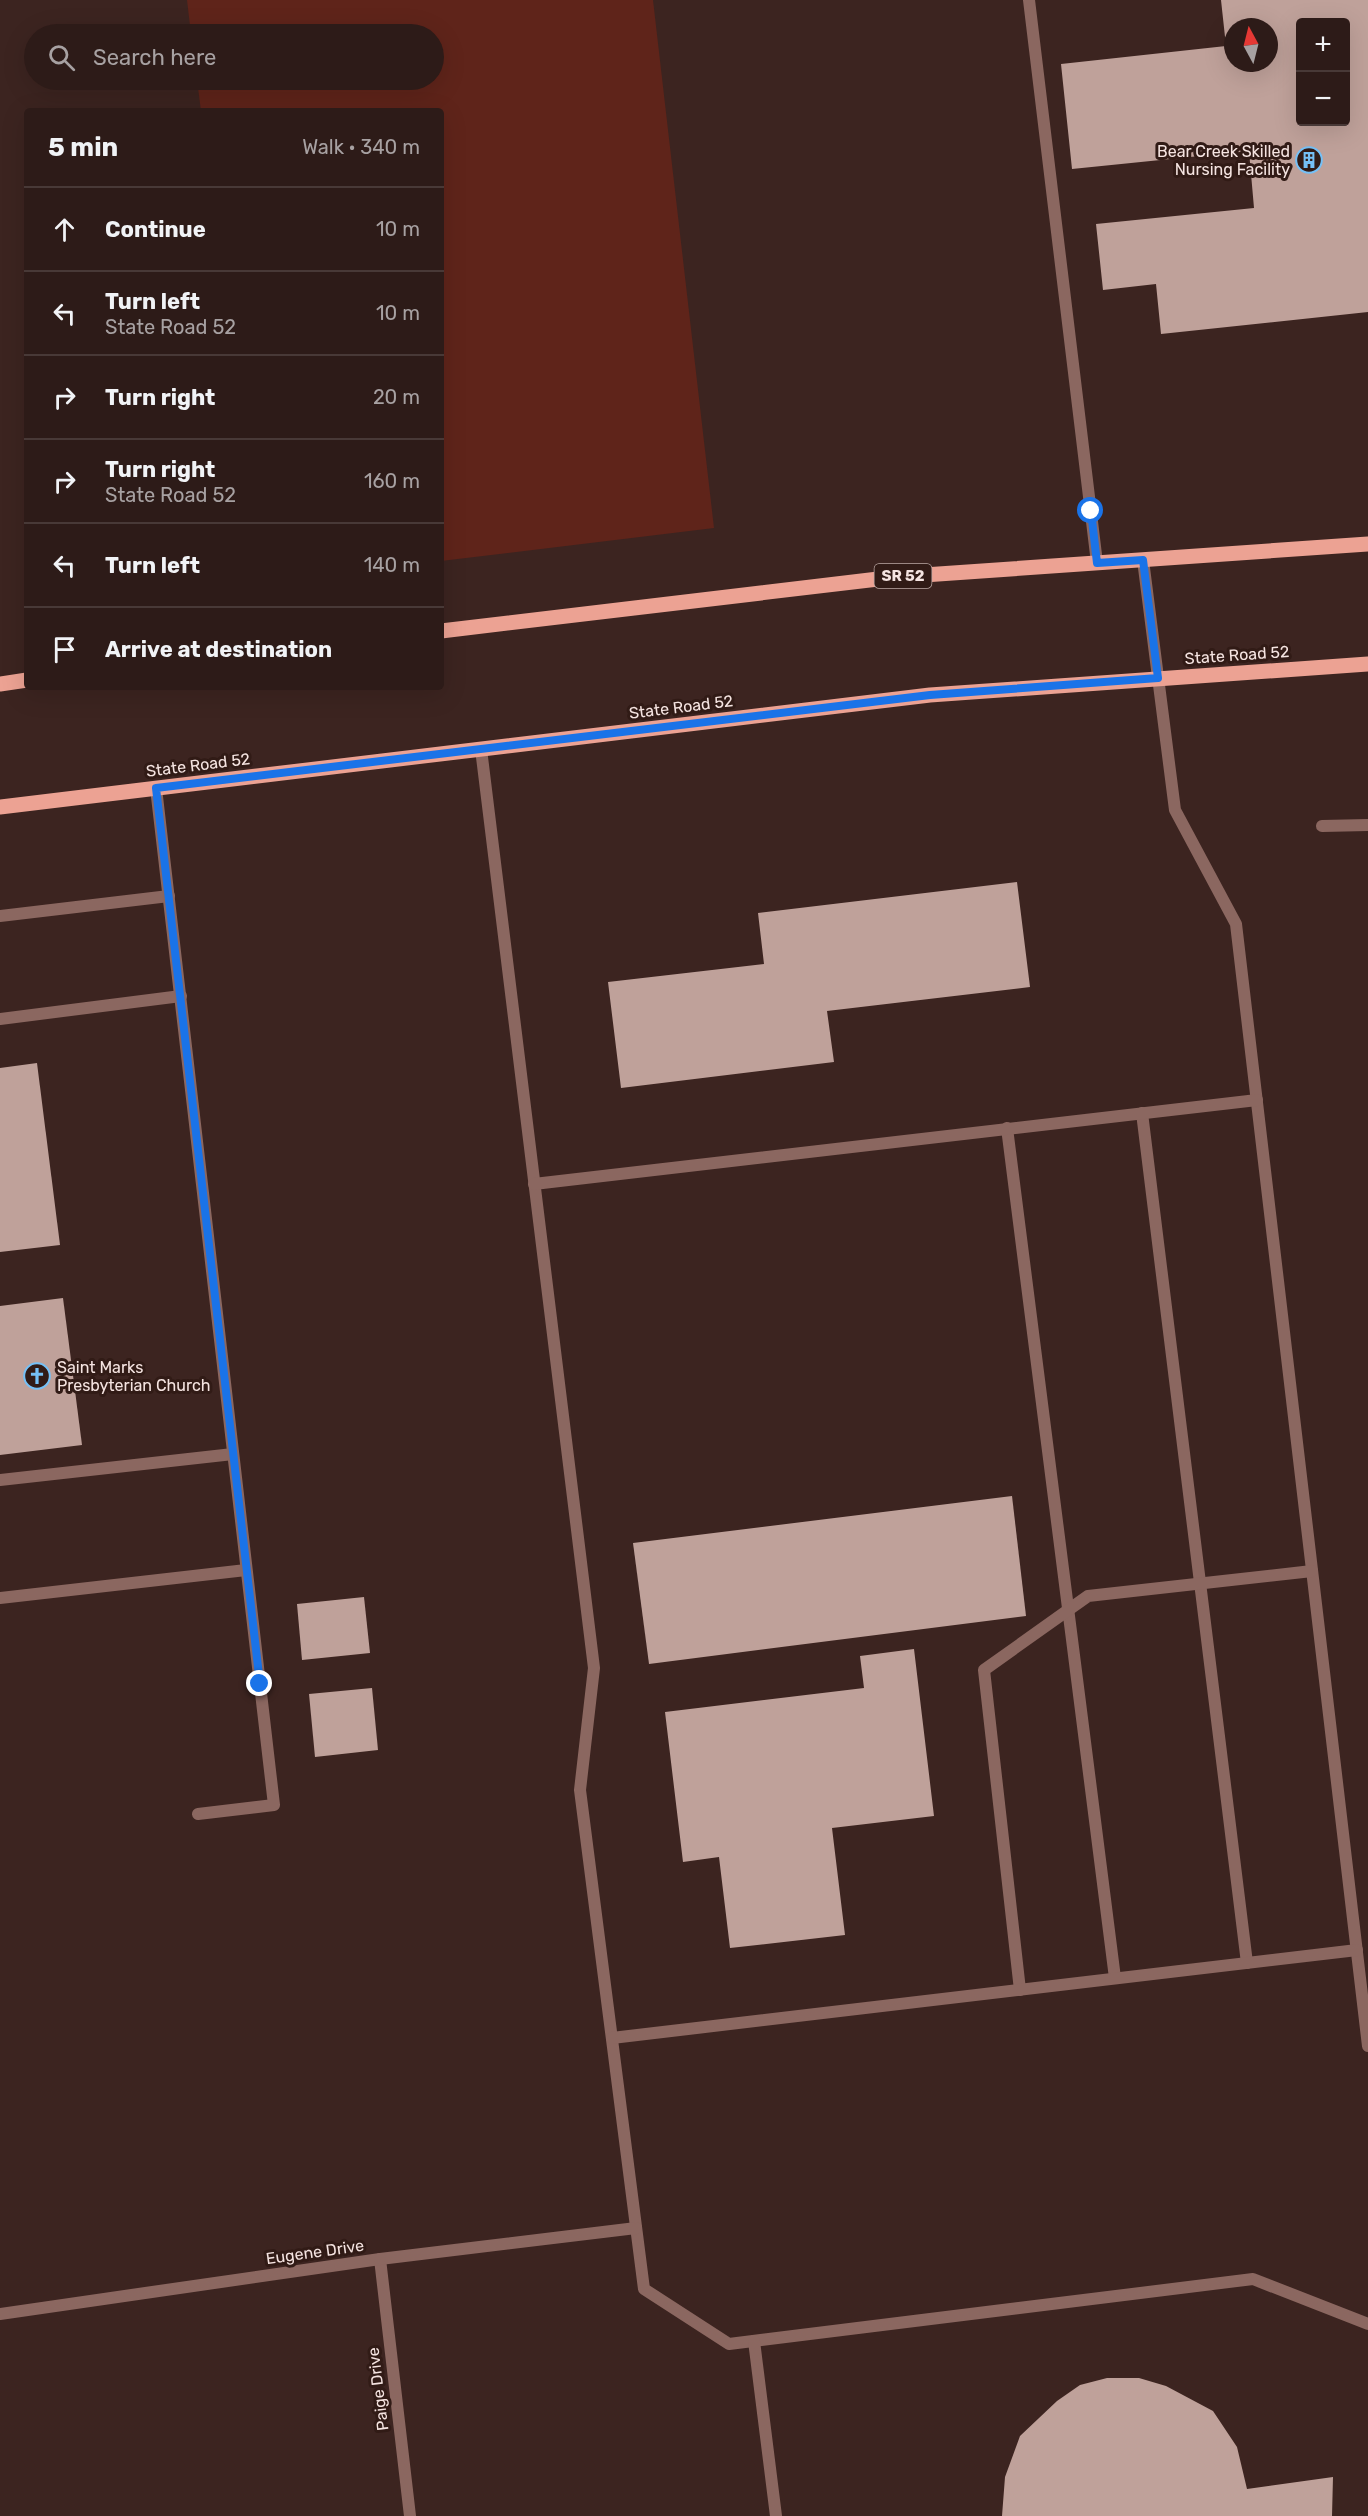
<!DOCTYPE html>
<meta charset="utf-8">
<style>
body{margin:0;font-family:Rubik,sans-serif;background:#392825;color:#f1f3f6}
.controls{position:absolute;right:18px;top:18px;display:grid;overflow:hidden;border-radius:6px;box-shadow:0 6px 24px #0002}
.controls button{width:54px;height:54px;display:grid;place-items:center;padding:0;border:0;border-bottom:2px solid #483937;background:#2d1b18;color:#f1f3f6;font:30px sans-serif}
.compass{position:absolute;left:1224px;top:18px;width:54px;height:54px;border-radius:50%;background:#2d1b18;box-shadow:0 6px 24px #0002;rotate:353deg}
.stop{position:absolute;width:18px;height:18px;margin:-14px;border:4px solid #1a73e8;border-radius:50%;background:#fff}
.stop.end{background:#1a73e8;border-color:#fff;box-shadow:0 2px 6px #0008}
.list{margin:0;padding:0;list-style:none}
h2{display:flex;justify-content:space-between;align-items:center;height:78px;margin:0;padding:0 24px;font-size:26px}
h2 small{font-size:20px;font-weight:400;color:#a7a1a2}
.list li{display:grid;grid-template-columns:39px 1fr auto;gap:18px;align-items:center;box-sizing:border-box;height:84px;padding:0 24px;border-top:2px solid #483937}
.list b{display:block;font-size:22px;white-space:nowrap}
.list p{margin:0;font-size:20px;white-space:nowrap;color:#a7a1a2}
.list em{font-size:20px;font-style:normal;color:#a7a1a2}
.icon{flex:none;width:33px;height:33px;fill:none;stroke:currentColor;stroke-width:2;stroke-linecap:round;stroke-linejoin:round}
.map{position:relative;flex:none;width:1368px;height:2516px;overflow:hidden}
.search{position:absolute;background:#2d1b18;box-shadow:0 6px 24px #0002;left:24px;top:24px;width:420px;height:66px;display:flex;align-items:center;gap:15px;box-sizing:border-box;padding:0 21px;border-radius:33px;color:#a7a1a2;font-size:22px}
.panel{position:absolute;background:#2d1b18;box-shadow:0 6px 24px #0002;left:24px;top:108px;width:420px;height:582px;border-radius:6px}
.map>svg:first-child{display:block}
.green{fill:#5f241a}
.building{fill:#bfa19a;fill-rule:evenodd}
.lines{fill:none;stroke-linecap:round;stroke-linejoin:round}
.lane{stroke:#8b6760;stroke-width:12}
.street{stroke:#8b6760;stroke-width:12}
.primary{stroke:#eca293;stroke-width:15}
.route{stroke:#1a73e8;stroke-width:8}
.labels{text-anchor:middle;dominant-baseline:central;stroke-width:6;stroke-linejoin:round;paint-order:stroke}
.shield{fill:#311b16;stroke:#baa8a4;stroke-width:1.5}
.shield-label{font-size:15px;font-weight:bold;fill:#f5e4e1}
.poi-label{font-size:16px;fill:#f5e4e1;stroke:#311b16;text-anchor:end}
.street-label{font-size:16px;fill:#f5e4e1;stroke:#311b16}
</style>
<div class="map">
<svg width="1368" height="2516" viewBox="0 0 1368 2516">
<rect width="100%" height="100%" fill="#3c2420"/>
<path class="green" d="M187,0H653L714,528L441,561V111H201L197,80H434V34H191Z"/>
<g class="building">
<path d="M1221,0H1368V312L1161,334L1156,284L1103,290L1096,224L1254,208L1249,151L1072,169L1061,64L1226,46ZM1300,22H1346V122H1300ZM1233,27H1269V63H1233Z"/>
<path d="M1017,882L1030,987L827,1011L834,1062L621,1088L608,982L764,964L758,913Z"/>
<path d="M37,1063L60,1245L0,1252V1068Z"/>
<path d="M63,1298L82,1445L0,1455V1306Z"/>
<path d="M1012,1496L1026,1616L649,1664L633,1543Z"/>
<path d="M364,1597L370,1653L302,1660L297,1604Z"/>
<path d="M914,1649L934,1816L832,1828L845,1935L730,1948L719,1857L683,1862L665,1712L864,1688L860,1656Z"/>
<path d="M372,1688L378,1750L315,1757L309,1694Z"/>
<path d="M1107,2378H1139L1166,2386L1213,2411L1237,2447L1247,2489L1333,2477L1332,2516H1002L1005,2477L1020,2436L1057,2401L1080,2385Z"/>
</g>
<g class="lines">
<g class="lane">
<path d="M1029,0L1097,563"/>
<path d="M1143,560L1175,810L1236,924L1368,2046"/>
<path d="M481,749L594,1668L580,1790L644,2289L729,2344L1253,2279L1368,2324"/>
<path d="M156,788L274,1805L198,1814"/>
<path d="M0,916L169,896"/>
<path d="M0,1019L181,996"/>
<path d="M1142,1113L1247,1963"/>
<path d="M1007,1128L1115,1978"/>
<path d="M534,1184L1257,1100"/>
<path d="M0,1480L233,1454"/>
<path d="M0,1598L246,1570"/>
<path d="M1020,1990L984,1670L1088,1596L1312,1571"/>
<path d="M612,2038L1357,1950"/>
<path d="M754,2341L776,2516"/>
</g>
<g class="street">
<path d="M1322,826L1368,825"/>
<path d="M380,2259L410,2516"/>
<path d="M0,2314L380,2259L636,2228"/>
</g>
<g class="primary">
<path d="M441,631L895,577L1368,544"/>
<path d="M0,684L27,680"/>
<path d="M0,807L930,695L1368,664"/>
</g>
</g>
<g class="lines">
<path class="route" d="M260,1684L156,788L930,695L1158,678L1143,560L1097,563L1091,511"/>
</g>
<defs>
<g id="building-ring" transform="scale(1.35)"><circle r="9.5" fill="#311b16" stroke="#75c0f6" stroke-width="1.5"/><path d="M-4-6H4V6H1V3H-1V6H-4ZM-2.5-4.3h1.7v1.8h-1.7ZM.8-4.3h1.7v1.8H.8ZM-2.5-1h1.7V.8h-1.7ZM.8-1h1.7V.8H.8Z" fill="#75c0f6"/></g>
<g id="church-ring" transform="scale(1.35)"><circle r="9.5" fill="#311b16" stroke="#75c0f6" stroke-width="1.5"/><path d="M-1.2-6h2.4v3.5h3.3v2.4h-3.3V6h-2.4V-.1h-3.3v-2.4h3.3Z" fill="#75c0f6"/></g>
</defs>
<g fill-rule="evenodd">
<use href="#building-ring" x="1309" y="160"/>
<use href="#church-ring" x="37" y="1376"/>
</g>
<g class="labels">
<rect class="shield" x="874.5" y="564" width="57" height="24" rx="4.5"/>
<g class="shield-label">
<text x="903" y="576">SR 52</text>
</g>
<g class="poi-label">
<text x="1290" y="151">Bear Creek Skilled<tspan x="1290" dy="18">Nursing Facility</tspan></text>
<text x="57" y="1367" text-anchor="start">Saint Marks<tspan x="57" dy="18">Presbyterian Church</tspan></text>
</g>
<g class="street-label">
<text transform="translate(1237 655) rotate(-4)">State Road 52</text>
<text transform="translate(681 707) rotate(-7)">State Road 52</text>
<text transform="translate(198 765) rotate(-7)">State Road 52</text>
<text transform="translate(315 2252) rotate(-8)">Eugene Drive</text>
<text transform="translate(378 2389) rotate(-97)">Paige Drive</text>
</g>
</g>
</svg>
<div class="controls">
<button>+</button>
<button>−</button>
</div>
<svg class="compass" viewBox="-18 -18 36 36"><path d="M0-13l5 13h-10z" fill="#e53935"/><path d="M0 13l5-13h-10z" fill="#a7a1a2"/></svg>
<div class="stop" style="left:1091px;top:511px"></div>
<div class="stop end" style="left:260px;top:1684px"></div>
<div class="search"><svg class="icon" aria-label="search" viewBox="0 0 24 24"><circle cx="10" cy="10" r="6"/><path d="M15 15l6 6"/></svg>Search here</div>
<section class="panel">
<h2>5 min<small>Walk · 340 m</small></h2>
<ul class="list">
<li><svg class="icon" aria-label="ahead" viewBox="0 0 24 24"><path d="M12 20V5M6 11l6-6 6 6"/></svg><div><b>Continue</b></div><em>10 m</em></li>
<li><svg class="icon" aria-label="left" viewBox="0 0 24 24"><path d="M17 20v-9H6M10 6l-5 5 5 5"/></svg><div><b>Turn left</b><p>State Road 52</p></div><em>10 m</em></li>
<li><svg class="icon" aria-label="right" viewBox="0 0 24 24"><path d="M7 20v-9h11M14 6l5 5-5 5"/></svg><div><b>Turn right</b></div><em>20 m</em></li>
<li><svg class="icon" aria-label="right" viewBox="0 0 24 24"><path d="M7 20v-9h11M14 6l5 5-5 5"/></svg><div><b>Turn right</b><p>State Road 52</p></div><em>160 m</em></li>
<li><svg class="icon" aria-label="left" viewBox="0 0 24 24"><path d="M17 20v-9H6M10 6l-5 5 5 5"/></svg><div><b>Turn left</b></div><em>140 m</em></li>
<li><svg class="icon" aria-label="arrive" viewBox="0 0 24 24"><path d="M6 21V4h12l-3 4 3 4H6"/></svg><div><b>Arrive at destination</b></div></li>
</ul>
</section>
</div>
